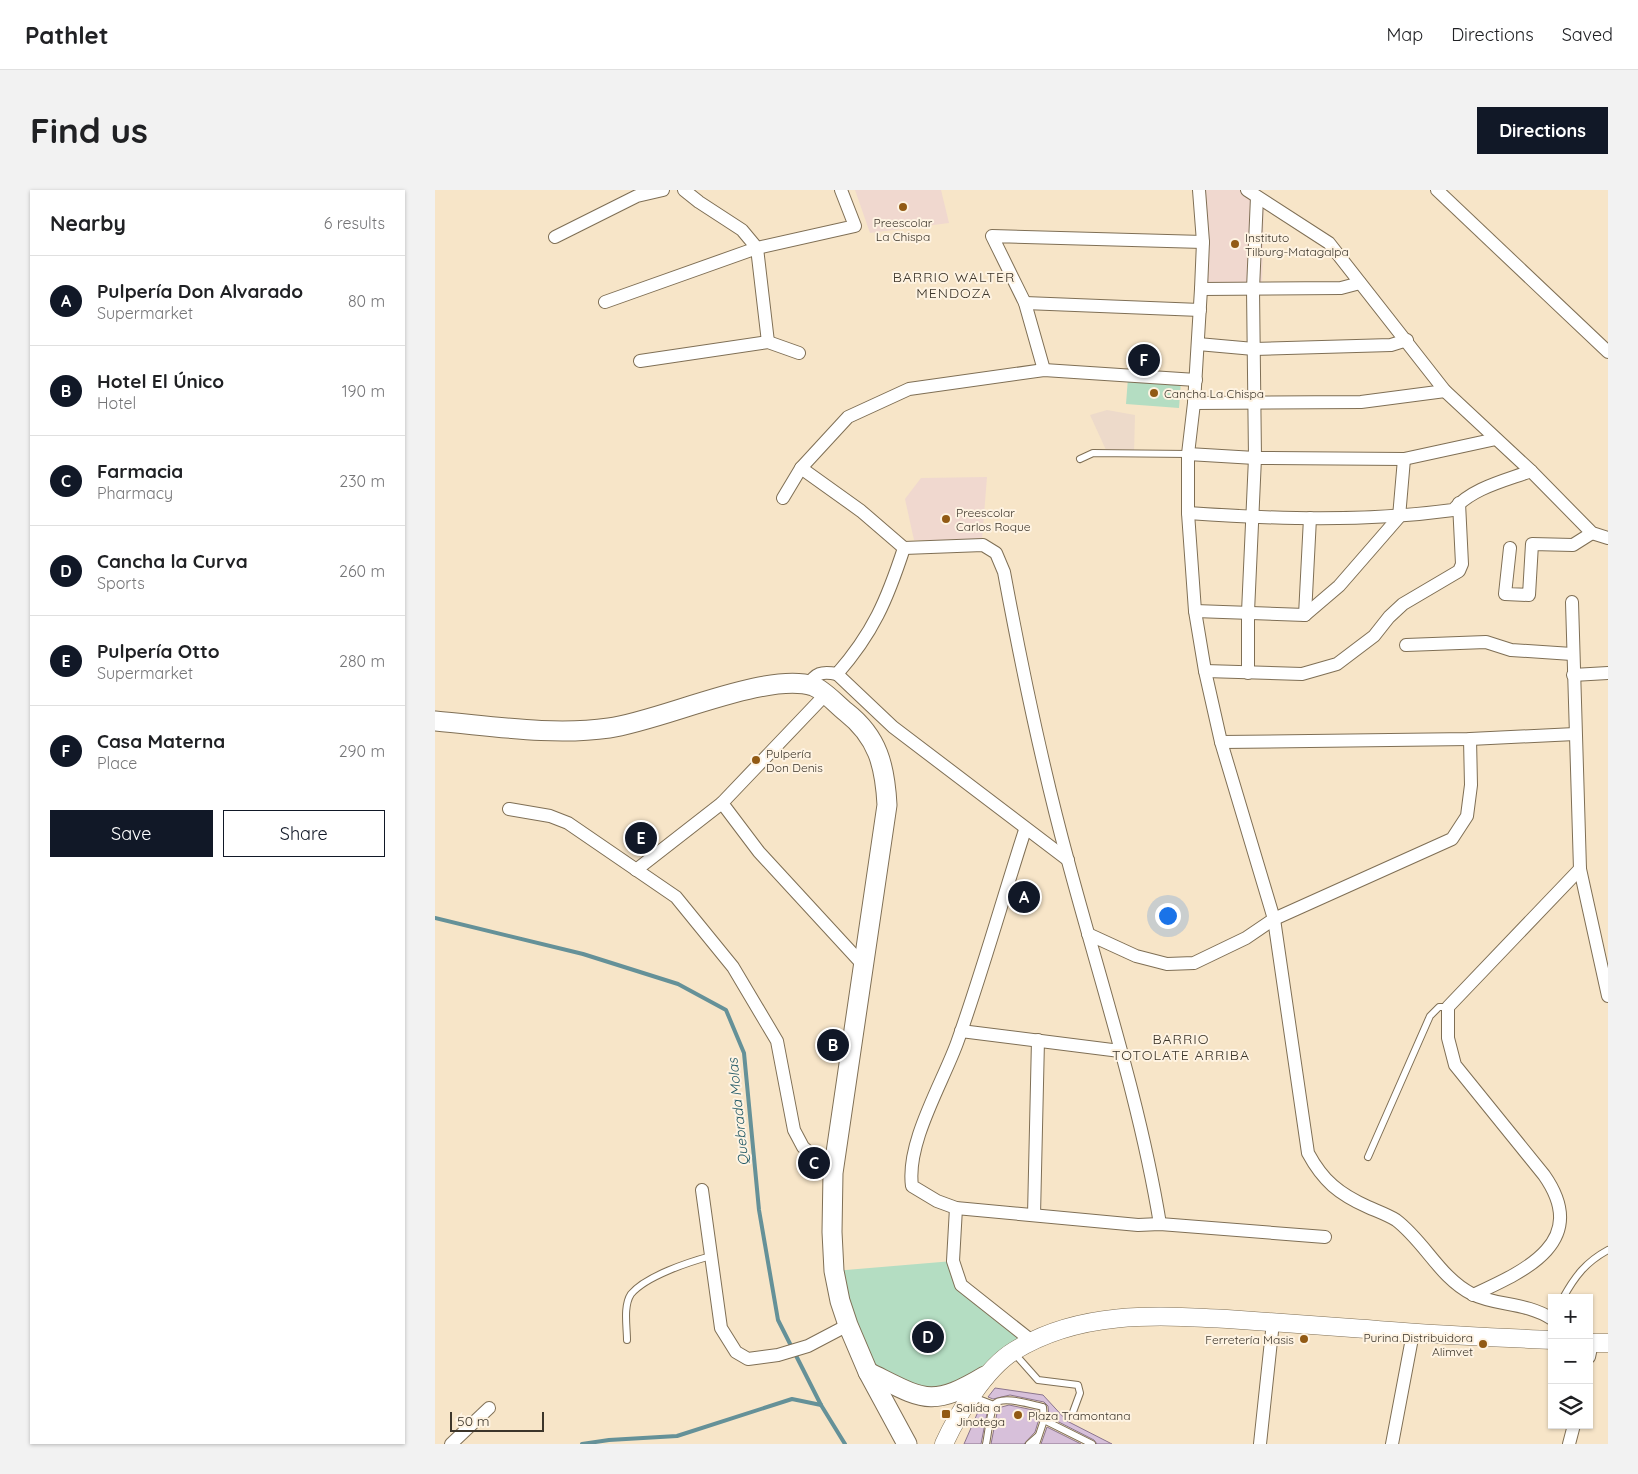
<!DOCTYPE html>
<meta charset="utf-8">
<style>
body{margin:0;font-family:Quicksand,sans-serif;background:#f2f2f2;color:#202124}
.controls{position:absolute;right:15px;bottom:15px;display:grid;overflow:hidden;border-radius:0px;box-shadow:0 1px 4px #0004}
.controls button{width:45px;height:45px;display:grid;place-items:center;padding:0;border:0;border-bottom:1px solid #e0e0e0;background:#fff;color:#202124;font:25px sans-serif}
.scale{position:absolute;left:15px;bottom:12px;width:94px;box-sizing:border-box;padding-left:5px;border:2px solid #3c352a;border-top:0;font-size:14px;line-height:18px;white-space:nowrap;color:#3c352a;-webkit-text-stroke:4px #fef3e2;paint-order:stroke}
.you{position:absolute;left:732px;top:725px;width:18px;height:18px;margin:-12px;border:4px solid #fff;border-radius:50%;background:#1a73e8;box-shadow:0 0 0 8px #1a73e833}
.badge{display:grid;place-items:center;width:32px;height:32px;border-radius:50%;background:#111827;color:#fff;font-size:16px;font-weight:700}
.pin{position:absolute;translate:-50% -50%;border:2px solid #fff;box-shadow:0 1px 5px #0006}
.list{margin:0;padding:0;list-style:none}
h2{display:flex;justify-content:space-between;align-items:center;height:65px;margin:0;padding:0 20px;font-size:21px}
h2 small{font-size:16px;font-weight:400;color:#757577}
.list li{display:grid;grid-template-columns:32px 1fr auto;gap:15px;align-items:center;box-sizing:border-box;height:90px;padding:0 20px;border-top:1px solid #e0e0e0}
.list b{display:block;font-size:19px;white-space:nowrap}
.list p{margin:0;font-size:16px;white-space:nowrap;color:#757577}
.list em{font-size:16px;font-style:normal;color:#757577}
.actions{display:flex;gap:10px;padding:15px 20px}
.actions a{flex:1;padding:11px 0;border:1px solid #111827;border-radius:0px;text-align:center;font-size:18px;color:#111827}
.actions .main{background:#111827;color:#fff}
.icon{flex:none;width:28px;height:28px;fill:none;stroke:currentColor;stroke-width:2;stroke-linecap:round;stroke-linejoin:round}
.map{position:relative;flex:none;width:1173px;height:1254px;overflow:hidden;border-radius:0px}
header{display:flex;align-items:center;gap:30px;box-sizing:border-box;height:70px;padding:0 25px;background:#fff;border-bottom:1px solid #e0e0e0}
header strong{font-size:24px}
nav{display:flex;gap:28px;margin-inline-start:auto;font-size:18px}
.intro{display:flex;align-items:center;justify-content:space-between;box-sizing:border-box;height:120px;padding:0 30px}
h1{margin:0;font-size:35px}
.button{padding:12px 22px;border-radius:0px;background:#111827;color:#fff;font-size:18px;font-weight:700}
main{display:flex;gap:30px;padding:0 30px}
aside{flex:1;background:#fff;border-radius:0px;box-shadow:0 1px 4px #0004}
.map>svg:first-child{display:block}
.commercial{fill:#eddaca}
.education{fill:#f0d8cf}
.green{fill:#b4ddc2}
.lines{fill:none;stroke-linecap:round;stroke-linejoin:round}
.stream{stroke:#659198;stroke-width:4}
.building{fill:#d7c0da;stroke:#8b758d}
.lane-casing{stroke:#7f6f55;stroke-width:8}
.street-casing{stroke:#7f6f55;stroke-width:14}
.secondary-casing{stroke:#7f6f55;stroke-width:19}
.primary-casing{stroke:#7f6f55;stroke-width:21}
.lane{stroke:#fff;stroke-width:6}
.street{stroke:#fff;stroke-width:12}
.secondary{stroke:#fff;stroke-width:18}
.primary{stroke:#fff;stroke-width:19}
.poi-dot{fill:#925a14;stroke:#fef3e2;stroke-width:2}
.labels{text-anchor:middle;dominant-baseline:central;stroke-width:4;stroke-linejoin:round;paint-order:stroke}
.poi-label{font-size:12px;fill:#3c352a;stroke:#fef3e2;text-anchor:start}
.neighbourhood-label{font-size:14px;letter-spacing:1px;fill:#3c352a;stroke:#fef3e2}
.water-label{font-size:14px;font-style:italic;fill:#235a66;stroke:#fef3e2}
</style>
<header>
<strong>Pathlet</strong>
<nav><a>Map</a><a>Directions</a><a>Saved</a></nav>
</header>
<div class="intro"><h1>Find us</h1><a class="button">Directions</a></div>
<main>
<aside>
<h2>Nearby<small>6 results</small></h2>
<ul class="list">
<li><span class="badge">A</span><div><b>Pulpería Don Alvarado</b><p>Supermarket</p></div><em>80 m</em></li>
<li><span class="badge">B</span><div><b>Hotel El Único</b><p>Hotel</p></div><em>190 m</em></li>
<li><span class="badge">C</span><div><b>Farmacia</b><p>Pharmacy</p></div><em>230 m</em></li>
<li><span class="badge">D</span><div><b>Cancha la Curva</b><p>Sports</p></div><em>260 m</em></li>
<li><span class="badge">E</span><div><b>Pulpería Otto</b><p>Supermarket</p></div><em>280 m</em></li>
<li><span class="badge">F</span><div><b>Casa Materna</b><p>Place</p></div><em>290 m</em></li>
</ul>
<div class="actions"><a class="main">Save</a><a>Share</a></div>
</aside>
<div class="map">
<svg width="1173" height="1254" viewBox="0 0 1173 1254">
<rect width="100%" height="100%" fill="#f7e5c8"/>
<path class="commercial" d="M672,220L700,225L699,263L671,260L655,225Z"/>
<g class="education">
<path d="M420,0H506L514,33L435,43Z"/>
<path d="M769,0H808L829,14L827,94L773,95Z"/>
<path d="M552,287L547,350H479L470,309L486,288Z"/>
</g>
<g class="green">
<path d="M693,188L746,191L744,218L691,214Z"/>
<path d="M518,1071L526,1095L598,1152L505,1208L433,1182L399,1081Z"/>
</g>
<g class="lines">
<g class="stream">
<path d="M0,728L148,764L243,794L291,820L309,863L324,1020L343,1130L386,1215L410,1254"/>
<path d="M147,1254L174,1250L242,1246L357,1209L386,1215"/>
</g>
</g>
<g class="building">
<path d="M560,1198L608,1205L632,1231L677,1254H662L659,1250L614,1227L613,1216L609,1212L575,1205L558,1209L553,1207Z"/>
<path d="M546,1215L553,1218L546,1254H529Z"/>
<path d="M574,1215L603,1221L604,1229L600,1242L589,1254H556L563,1218Z"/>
<path d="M612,1237L646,1254H606Z"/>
</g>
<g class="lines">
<g class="lane-casing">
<g id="lane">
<path d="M645,269L658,263L753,264"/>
<path d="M933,967L995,826L1004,817H1013"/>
<path d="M1128,1108C1140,1086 1151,1072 1173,1060"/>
<path d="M192,1150C192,1137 188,1116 196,1104C211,1086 254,1072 276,1066"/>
<path d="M579,1163L603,1190L643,1195L645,1203L638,1222"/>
<path d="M538,1207L559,1215"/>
<path d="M551,1254C553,1245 555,1223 559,1215C565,1204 598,1215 608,1217L609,1230L657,1254"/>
<path d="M594,1254L603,1246"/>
<path d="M601,1254L609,1230"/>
</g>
</g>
<g class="street-casing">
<g id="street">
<path d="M249,0L264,12L307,40L322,58L333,152"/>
<path d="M764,0L768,52L766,99L759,213L753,264V323L760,421L770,481L786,552L839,729L873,963C888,991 904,1004 933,1017C942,1021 953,1025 961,1030C990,1052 1005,1088 1037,1104C1061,1116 1091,1112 1117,1129"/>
<path d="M812,0L894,53L1010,201L1096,281L1157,343L1173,348"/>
<path d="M1002,0L1173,162"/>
<path d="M120,47L202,6L228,0"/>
<path d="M766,99L906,98L925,93"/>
<path d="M170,112L322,58L420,36L406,0"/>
<path d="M590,113L765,120"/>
<path d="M763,154L819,159L956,155L972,150"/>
<path d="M205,171L333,152L364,163"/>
<path d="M609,180L590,113L557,46L768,52"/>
<path d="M759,213L926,212L1010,201"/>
<path d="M753,264L820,268L969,269L1061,249"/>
<path d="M366,278L426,321L469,358C452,410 438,443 402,484C386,481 381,483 372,496"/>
<path d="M348,308L366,278L413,227L474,199L609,180L761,190"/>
<path d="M753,323C841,329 930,332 1018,320C1037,298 1069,291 1096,281"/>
<path d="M469,358L548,355L561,363L569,382C587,479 607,576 633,671C665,791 705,911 725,1034"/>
<path d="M1075,358L1070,404L1094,405L1097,354L1138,355L1157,343"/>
<path d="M1137,412L1145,679L1173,806"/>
<path d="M760,421L870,425L904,396L964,327L969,269"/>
<path d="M870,425L875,328"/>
<path d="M971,455L1051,452L1076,460L1137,464"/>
<path d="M770,481L867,484L902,474L939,446L954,427L968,414L1024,381L1027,374L1024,313"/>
<path d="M813,483V422L820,268L818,99L822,7"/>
<path d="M402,484L458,537L633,670"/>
<path d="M1138,485L1173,483"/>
<path d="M390,505L287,613L324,662L429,776"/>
<path d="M786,552L1035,549L1140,544"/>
<path d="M74,619L115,626L133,633L241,707L298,777L342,851L359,940L368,957L398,983"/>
<path d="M590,640C567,711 547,783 522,853C507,894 471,953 477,996L502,1011L521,1018L703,1035L725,1034L890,1047"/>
<path d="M201,680L287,613"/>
<path d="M653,744L701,766L732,774L759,773L811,748L839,729L1017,649L1032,626L1036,595L1035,549"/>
<path d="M526,841L685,861"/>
<path d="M267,1000L286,1138L301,1162L313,1169L343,1165L373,1156L413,1135"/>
<path d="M521,1018L518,1071L526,1095L598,1152"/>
<path d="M599,1025L603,850"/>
<path d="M1038,1105C1090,1081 1156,1052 1109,985L1020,875L1013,848V817L1145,679"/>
<path d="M1154,1167L1157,1153"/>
<path d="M16,1254L54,1218"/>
<path d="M825,1254L838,1132"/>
<path d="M957,1254L978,1143"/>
<path d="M1134,1254L1139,1235"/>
</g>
</g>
<g class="secondary-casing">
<g id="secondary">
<path d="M1154,1153H1173"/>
<path d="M509,1254C522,1225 551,1178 579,1161C644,1121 718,1125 792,1129C838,1132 885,1136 932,1139C993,1145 1055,1147 1117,1150"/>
</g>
</g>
<g class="primary-casing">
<g id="primary">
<path d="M0,531C58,536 117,546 174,538C226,531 332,481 378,496C389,500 401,514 411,522C443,547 450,576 452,615L398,983L397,1042L399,1081L405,1111L413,1135L433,1182L472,1254"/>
<path d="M433,1182C488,1209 495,1219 550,1186"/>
</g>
</g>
<use href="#lane" class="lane"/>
<use href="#street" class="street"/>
<use href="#secondary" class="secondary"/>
<use href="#primary" class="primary"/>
</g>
<g class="poi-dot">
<circle cx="468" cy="17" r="5"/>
<circle cx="800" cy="54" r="5"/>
<circle cx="719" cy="203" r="5"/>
<circle cx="511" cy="329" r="5"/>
<circle cx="321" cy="570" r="5"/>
<circle cx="869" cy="1149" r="5"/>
<circle cx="1048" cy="1154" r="5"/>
<rect x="506" y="1219" width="10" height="10" rx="2.5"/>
<circle cx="583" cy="1225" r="5"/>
</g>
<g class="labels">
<g class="poi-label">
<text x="468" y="32" text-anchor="middle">Preescolar<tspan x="468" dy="14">La Chispa</tspan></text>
<text x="810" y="47">Instituto<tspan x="810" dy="14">Tilburg-Matagalpa</tspan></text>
<text x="729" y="203">Cancha La Chispa</text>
<text x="521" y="322">Preescolar<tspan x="521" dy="14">Carlos Roque</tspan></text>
<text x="331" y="563">Pulpería<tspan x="331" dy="14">Don Denis</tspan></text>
<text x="1038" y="1147" text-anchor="end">Purina Distribuidora<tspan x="1038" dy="14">Alimvet</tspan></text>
<text x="859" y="1149" text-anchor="end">Ferretería Masis</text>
<text x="521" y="1217">Salida a<tspan x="521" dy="14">Jinotega</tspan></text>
<text x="593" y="1225">Plaza Tramontana</text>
</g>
<g class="neighbourhood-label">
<text x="519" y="87">BARRIO WALTER<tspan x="519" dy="16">MENDOZA</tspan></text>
<text x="746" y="849">BARRIO<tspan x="746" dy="16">TOTOLATE ARRIBA</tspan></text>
</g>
<g class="water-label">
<text transform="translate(303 922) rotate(-96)">Quebrada Molas</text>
</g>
</g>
</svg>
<div class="controls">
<button>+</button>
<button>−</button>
<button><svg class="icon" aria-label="layers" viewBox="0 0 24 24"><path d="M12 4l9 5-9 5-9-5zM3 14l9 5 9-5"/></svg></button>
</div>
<div class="scale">50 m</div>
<div class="you"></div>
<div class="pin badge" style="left:589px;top:707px">A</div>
<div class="pin badge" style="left:398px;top:855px">B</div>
<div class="pin badge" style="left:379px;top:973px">C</div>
<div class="pin badge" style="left:493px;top:1147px">D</div>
<div class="pin badge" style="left:206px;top:648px">E</div>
<div class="pin badge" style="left:709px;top:170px">F</div>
</div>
</main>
